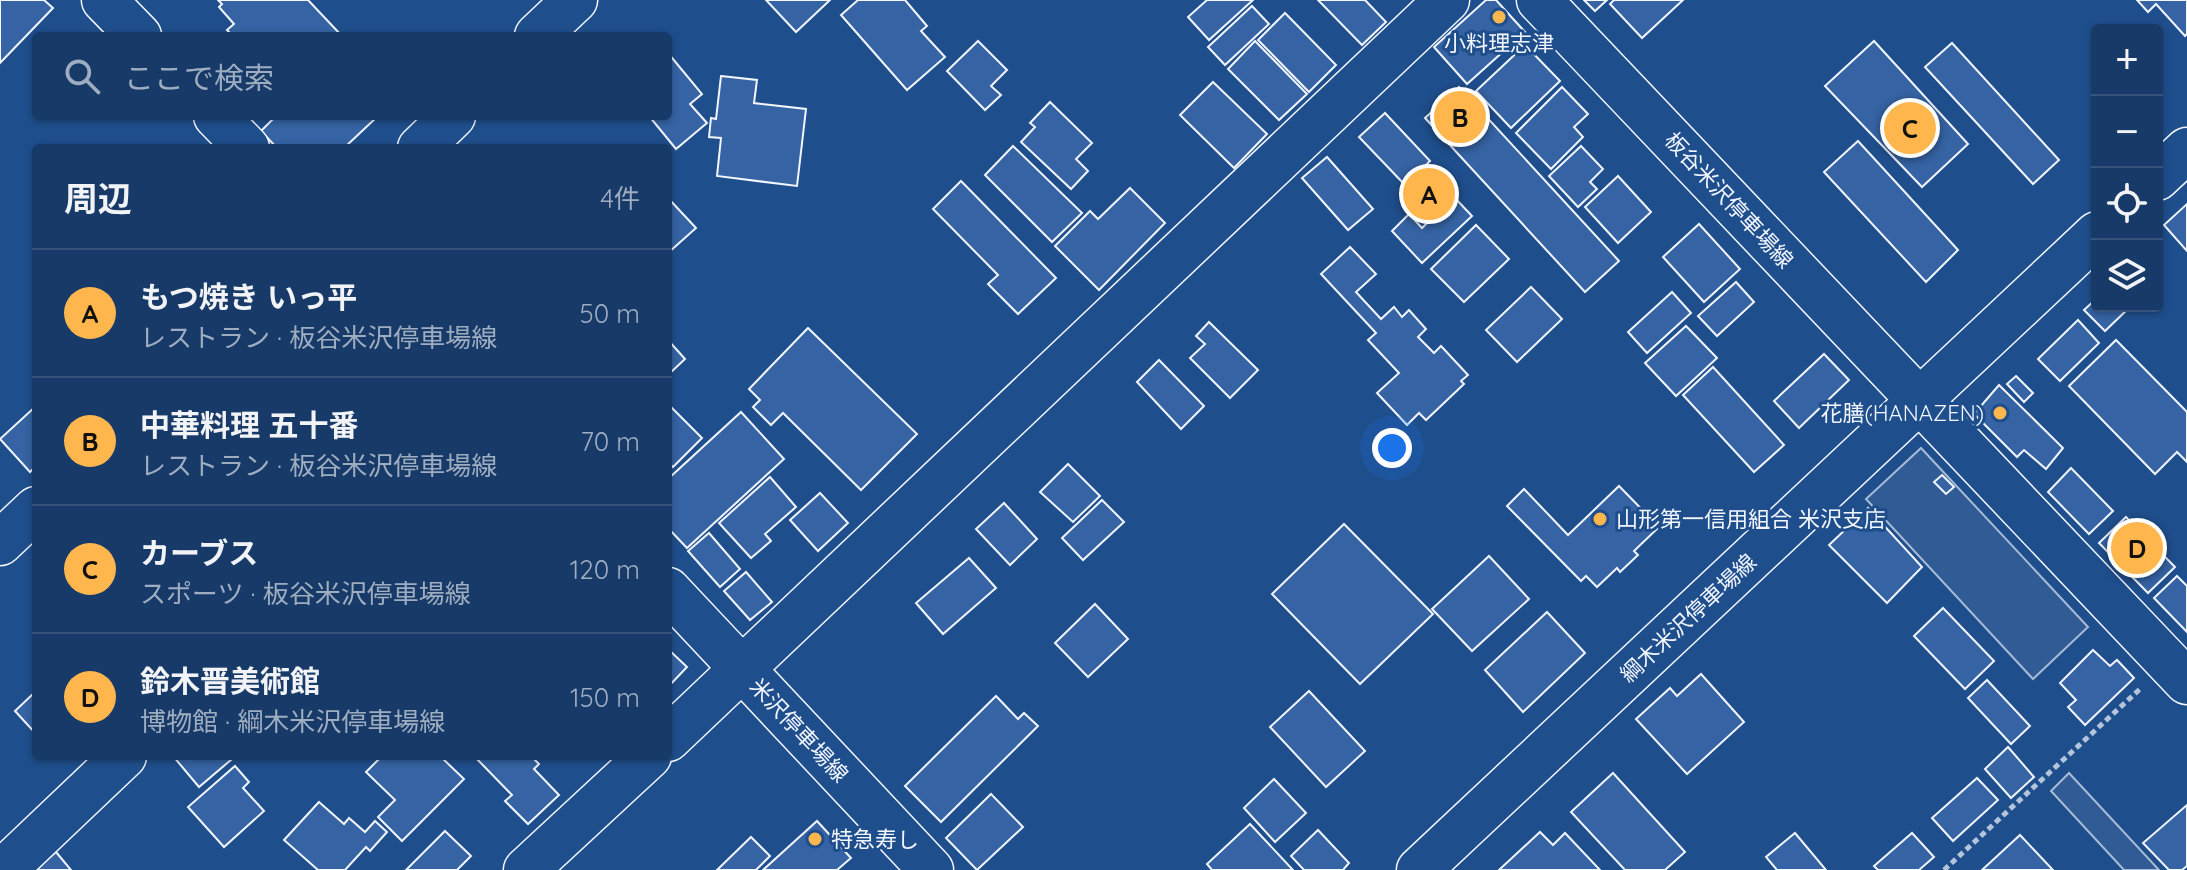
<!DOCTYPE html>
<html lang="ja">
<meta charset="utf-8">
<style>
body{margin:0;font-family:Quicksand,"Noto Sans JP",sans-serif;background:#20416f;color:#f1f3f6}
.controls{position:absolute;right:24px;top:24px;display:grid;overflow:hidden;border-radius:8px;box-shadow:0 2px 6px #0004}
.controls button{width:72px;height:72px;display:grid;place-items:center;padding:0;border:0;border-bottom:2px solid #36547d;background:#173a69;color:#f1f3f6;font:40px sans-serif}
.you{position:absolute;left:1392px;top:448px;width:28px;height:28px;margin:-20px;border:6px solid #fff;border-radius:50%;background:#1a73e8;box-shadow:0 0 0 12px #1a73e833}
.badge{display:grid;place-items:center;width:52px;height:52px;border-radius:50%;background:#ffb74d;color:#111;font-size:26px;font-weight:700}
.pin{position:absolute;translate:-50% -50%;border:4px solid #fff;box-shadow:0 2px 8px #0006}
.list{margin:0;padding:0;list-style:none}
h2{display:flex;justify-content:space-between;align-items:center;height:104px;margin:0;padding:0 32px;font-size:34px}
h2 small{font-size:26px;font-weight:400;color:#9eadc0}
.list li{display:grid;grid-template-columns:52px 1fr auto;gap:24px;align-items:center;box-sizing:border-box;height:128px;padding:0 32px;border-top:2px solid #36547d}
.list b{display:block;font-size:30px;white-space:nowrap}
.list p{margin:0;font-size:26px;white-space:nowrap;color:#9eadc0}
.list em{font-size:26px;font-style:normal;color:#9eadc0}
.icon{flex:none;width:44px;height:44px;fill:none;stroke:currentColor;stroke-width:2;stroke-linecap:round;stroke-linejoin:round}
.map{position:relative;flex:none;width:2187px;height:870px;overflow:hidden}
.search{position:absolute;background:#173a69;box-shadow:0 2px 6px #0004;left:32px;top:32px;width:640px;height:88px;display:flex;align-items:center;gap:20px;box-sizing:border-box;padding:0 28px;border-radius:8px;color:#9eadc0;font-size:30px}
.panel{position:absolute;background:#173a69;box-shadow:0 2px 6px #0004;left:32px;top:144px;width:640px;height:616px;border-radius:8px}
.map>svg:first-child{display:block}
.parking{fill:#305b95;stroke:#a8bbd7;stroke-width:2}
.building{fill:#3563a3;stroke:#f2f6ff;stroke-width:2}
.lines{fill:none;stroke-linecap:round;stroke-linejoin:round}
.secondary-casing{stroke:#f2f6ff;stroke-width:47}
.primary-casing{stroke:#f2f6ff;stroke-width:47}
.path{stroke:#b3c4dc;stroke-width:5;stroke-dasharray:6 4;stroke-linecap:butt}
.secondary{stroke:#1f4e8c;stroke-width:44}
.primary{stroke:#1f4e8c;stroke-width:44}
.poi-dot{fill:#ffb74d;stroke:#1f4e8c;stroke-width:3}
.labels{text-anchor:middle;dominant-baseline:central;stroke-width:6;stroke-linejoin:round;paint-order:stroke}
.poi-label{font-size:22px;fill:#f2f6ff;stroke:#1f4e8c;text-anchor:start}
.street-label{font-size:22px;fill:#f2f6ff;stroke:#1f4e8c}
</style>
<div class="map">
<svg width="2187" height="870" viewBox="0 0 2187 870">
<rect width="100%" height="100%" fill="#1f4e8c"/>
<g class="parking">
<path d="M1921,448L2088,627L2033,679L1866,499Z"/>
<path d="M2069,773L2159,870H2124L2051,791Z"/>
</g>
<g class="building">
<path d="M0,0H44L53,8L0,63Z"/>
<path d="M218,0H308L342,36H233L227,30L234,24L219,7L222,4Z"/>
<path d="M766,0H830L796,32Z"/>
<path d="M858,0H905L927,26L921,31L945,57L907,90L841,15Z"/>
<path d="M1207,0H1253L1209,40L1188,17Z"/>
<path d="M1318,0H1365L1386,22L1362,45Z"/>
<path d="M1486,0H1496L1525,32L1467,84L1434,47Z"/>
<path d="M1584,0H1607L1595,11Z"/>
<path d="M1614,0H1683L1642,38L1610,4Z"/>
<path d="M2137,0H2187V34L2185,36L2156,4L2148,12Z"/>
<path d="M1252,6L1269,24L1225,65L1208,47Z"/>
<path d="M1285,13L1336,65L1309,92L1258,40Z"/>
<path d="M978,41L1007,70L991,86L1001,95L985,110L947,71Z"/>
<path d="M1255,41L1307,94L1279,120L1228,69Z"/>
<path d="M1874,41L1968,144L1922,187L1825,86Z"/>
<path d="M1952,43L2059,160L2033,184L1925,67Z"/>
<path d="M1525,45L1560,81L1511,128L1476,91Z"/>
<path d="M668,53L702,94L690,104L707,123L676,149L649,116H668Z"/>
<path d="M721,76L757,80L754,103L806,109L797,186L717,176L721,138L709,137L711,118L716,119Z"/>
<path d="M1213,82L1267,134L1234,168L1180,115Z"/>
<path d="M1459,87L1619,261L1585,292L1425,118Z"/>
<path d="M1562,87L1588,114L1574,127L1583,137L1551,169L1516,133Z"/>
<path d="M1050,102L1092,143L1076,159L1088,171L1071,189L1021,142L1035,127L1030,123Z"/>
<path d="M1385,113L1430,161L1405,185L1359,137Z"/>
<path d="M276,116H378L344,148H277L261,131Z"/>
<path d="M1858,141L1958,250L1926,282L1824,172Z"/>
<path d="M1013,146L1082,213L1052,242L985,175Z"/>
<path d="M1581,146L1603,169L1590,182L1597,189L1578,207L1549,176Z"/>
<path d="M1327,157L1373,209L1348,230L1302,178Z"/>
<path d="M1618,176L1651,212L1618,243L1585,207Z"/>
<path d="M961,181L1056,278L1018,314L988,284L998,275L933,209Z"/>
<path d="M1130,188L1165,223L1099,290L1055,246L1090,211L1098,219Z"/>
<path d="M1454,197L1472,216L1422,263L1392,231L1409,214L1422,228Z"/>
<path d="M668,198L696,228L668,253Z"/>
<path d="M2187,204V251L2164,225Z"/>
<path d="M1699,224L1740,269L1704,302L1663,257Z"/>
<path d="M1476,225L1509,259L1464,302L1431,269Z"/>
<path d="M1350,247L1376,274L1356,292L1381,319L1394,307L1402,317L1409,310L1426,329L1418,337L1434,353L1441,346L1468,375L1461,381L1464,384L1426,420L1419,413L1407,425L1377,393L1399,373L1368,340L1376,333L1321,274Z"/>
<path d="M1736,282L1754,302L1717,336L1698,316Z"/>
<path d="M1531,287L1562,319L1517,362L1486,330Z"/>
<path d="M1672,292L1691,313L1647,353L1628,332Z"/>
<path d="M2097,298V306H2131L2105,331L2084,310Z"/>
<path d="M2078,320L2099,343L2060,381L2038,359Z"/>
<path d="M1209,322L1258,370L1230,398L1190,358L1205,344L1196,336Z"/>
<path d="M1686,326L1717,358L1676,396L1645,363Z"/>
<path d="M808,328L917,434L861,490L783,413L771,425L753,407L760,400L749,389Z"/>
<path d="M668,340L685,359L668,375Z"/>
<path d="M2116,340L2187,412V462L2177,452L2155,474L2069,386Z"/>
<path d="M1824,354L1849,380L1799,428L1774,401Z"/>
<path d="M1159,360L1204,406L1181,429L1137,382Z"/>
<path d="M1713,367L1784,445L1754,472L1683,395Z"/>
<path d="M2016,376L2033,393L2024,402L2007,384Z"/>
<path d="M1999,385L2063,448L2046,469L2024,450L2017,457L1974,414Z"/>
<path d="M668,404L702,438L673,467L668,462Z"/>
<path d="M36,406V466L30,472L0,439Z"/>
<path d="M741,412L784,459L687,548L668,528V479Z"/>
<path d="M1068,464L1100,496L1073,522L1040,492Z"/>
<path d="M2071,468L2113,511L2089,534L2048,492Z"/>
<path d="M1942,475L1954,487L1946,494L1934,482Z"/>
<path d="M770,477L796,507L765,534L771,541L751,558L719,523Z"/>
<path d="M1619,486L1659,527L1634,551L1638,555L1620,572L1617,568L1597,587L1586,576L1581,581L1507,506L1524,489L1568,535Z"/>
<path d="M820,493L848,523L818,551L790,520Z"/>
<path d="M1102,500L1124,522L1083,560L1062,538Z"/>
<path d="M1004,503L1037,539L1010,565L976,529Z"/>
<path d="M1868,508L1922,567L1887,603L1829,545Z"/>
<path d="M2126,517L2175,567L2148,593L2099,543Z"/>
<path d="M1344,524L1433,614L1360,684L1272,594Z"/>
<path d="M709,533L740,569L720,587L688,551Z"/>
<path d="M1489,556L1529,599L1472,651L1432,609Z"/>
<path d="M969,558L996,588L943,634L916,603Z"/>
<path d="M746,572L772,602L750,620L724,591Z"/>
<path d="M2177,576L2187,586V632L2154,598Z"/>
<path d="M1095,604L1128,639L1088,677L1055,643Z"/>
<path d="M1943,608L1994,661L1965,689L1914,636Z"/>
<path d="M1547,612L1585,653L1523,712L1485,670Z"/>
<path d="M668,649L687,667L668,687Z"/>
<path d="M2093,650L2110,666L2117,660L2134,678L2085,725L2068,707L2076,700L2060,683Z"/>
<path d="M1701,674L1744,722L1687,774L1636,719L1670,688L1677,696Z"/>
<path d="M1987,680L2030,726L2011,744L1968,698Z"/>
<path d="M36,691V734L15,711Z"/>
<path d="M1309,691L1365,751L1326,787L1270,727Z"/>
<path d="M996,696L1018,719L1024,713L1038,726L941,822L905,786Z"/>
<path d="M2008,747L2034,777L2011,798L1985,769Z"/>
<path d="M173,756H230L232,759L199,787Z"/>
<path d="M382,756H440L464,779L402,841L378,817L395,800L366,772Z"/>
<path d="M474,756H531L539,764L534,769L559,795L528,824L505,801L512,795Z"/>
<path d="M235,766L249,782L243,788L264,811L224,847L188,807Z"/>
<path d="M1613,773L1685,852L1665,870H1625L1571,812Z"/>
<path d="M1977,778L1998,800L1953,841L1932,818Z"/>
<path d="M1274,779L1306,813L1275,842L1244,808Z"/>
<path d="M991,794L1023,827L977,870L946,838Z"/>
<path d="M319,802L344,824L349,818L365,832L375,821L387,832L370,851L366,847L345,870H318L284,840Z"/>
<path d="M2187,805V866L2182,870H2169L2143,843Z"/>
<path d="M817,821L851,858L837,870H763Z"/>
<path d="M1250,824L1293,870H1212L1207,864Z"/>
<path d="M1318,830L1349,863L1343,870H1304L1291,856Z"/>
<path d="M445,831L471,856L457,870H406Z"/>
<path d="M1540,832L1553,845L1565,833L1600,870H1499Z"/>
<path d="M1795,833L1826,870H1777L1766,857Z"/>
<path d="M1912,833L1934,857L1919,870H1878L1874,866Z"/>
<path d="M2020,835L2053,870H1982Z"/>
<path d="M751,837L770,856L756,870H717Z"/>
<path d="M56,852L71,870H34Z"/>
</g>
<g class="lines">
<g class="secondary-casing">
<g id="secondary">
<path d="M1539,0L2187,682"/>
<path d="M537,36L575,0"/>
<path d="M420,148L453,116"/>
<path d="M2157,178L2187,150"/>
<path d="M0,543L36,509"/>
<path d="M668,739L1447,0"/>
<path d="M4,870L124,756"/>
<path d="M526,870L649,756"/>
<path d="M1419,870L2097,234"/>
</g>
</g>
<g class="primary-casing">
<g id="primary">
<path d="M104,0L139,36"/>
<path d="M216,116L247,148"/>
<path d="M668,590L931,870"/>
</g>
</g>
<path class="path" d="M1944,870L2140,689"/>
<use href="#secondary" class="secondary"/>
<use href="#primary" class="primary"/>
</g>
<g class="poi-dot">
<circle cx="1499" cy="17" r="8"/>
<circle cx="2000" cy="413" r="8"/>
<circle cx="1600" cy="519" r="8"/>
<circle cx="815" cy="839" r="8"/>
</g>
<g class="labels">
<g class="poi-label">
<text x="1499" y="43" text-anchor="middle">小料理志津</text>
<text x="1984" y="413" text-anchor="end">花膳(HANAZEN)</text>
<text x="1616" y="519">山形第一信用組合 米沢支店</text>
<text x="831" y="839">特急寿し</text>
</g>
<g class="street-label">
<text transform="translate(1729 200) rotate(47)">板谷米沢停車場線</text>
<text transform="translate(1688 618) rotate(-43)">綱木米沢停車場線</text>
<text transform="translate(799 730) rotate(47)">米沢停車場線</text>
</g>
</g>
</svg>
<div class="controls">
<button>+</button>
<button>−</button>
<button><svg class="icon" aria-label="locate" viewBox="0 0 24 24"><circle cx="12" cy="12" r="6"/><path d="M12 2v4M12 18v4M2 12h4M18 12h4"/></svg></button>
<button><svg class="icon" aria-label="layers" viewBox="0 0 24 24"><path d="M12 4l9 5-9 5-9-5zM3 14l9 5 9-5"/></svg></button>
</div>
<div class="you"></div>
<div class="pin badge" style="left:1429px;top:194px">A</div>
<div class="pin badge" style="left:1460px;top:117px">B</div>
<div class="pin badge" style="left:1910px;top:128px">C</div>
<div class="pin badge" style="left:2137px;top:548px">D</div>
<div class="search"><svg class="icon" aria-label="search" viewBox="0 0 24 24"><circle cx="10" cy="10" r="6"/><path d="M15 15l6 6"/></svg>ここで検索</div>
<section class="panel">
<h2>周辺<small>4件</small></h2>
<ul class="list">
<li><span class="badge">A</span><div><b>もつ焼き いっ平</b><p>レストラン · 板谷米沢停車場線</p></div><em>50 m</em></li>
<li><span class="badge">B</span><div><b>中華料理 五十番</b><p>レストラン · 板谷米沢停車場線</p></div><em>70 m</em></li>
<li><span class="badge">C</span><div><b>カーブス</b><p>スポーツ · 板谷米沢停車場線</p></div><em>120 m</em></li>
<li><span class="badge">D</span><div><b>鈴木晋美術館</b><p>博物館 · 綱木米沢停車場線</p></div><em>150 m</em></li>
</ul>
</section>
</div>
